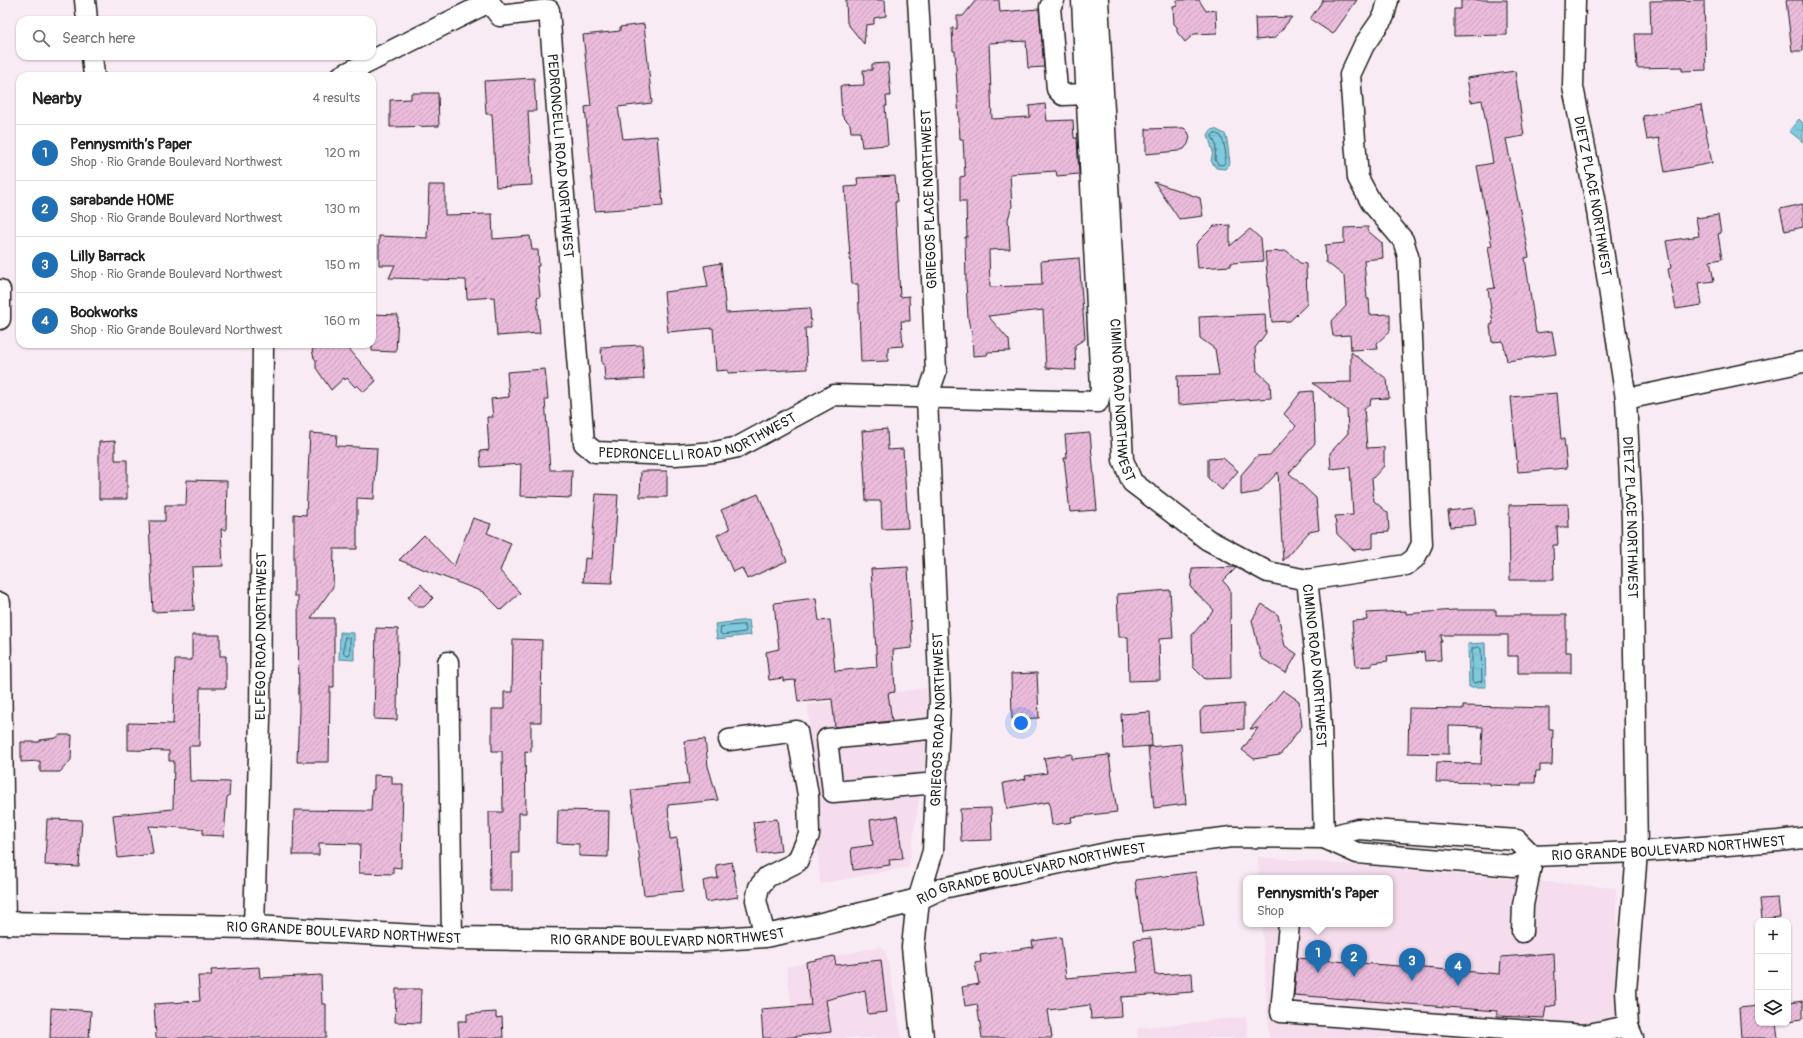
<!DOCTYPE html>
<meta charset="utf-8">
<style>
body{margin:0;font-family:Pangolin,sans-serif;background:#f2f2f2;color:#222}
.controls{position:absolute;right:12px;bottom:12px;display:grid;overflow:hidden;border-radius:8px;box-shadow:0 1px 3px #0004}
.controls button{width:36px;height:36px;display:grid;place-items:center;padding:0;border:0;border-bottom:1px solid #e0e0e0;background:#fff;color:#222;font:20px sans-serif}
.you{position:absolute;left:1021px;top:723px;width:14px;height:14px;margin:-10px;border:3px solid #fff;border-radius:50%;background:#1a73e8;box-shadow:0 0 0 6px #1a73e833}
.badge{display:grid;place-items:center;width:26px;height:26px;border-radius:50%;background:#1f6fb2;color:#fff;font-size:13px;font-weight:700}
.pin{position:absolute;translate:-50% -33px;filter:drop-shadow(0 1px 2px #0008)}
.pin::after{content:'';position:absolute;top:21px;width:14px;height:12px;background:inherit;clip-path:polygon(0 0,100% 0,50% 100%)}
.popup{position:absolute;left:1243px;top:875px;width:150px;height:52px;box-sizing:border-box;display:grid;place-content:center;border-radius:8px;background:#fff;filter:drop-shadow(0 1px 3px #0005);font-size:13px;white-space:nowrap;color:#767676}
.popup b{font-size:15px;color:#222}
.popup::after{content:'';position:absolute;left:50%;top:100%;margin-left:-8px;border:8px solid transparent;border-top-color:#fff}
.list{margin:0;padding:0;list-style:none}
h2{display:flex;justify-content:space-between;align-items:center;height:52px;margin:0;padding:0 16px;font-size:17px}
h2 small{font-size:13px;font-weight:400;color:#767676}
.list li{display:grid;grid-template-columns:26px 1fr auto;gap:12px;align-items:center;box-sizing:border-box;height:56px;padding:0 16px;border-top:1px solid #e0e0e0}
.list b{display:block;font-size:15px;white-space:nowrap}
.list p{margin:0;font-size:13px;white-space:nowrap;color:#767676}
.list em{font-size:13px;font-style:normal;color:#767676}
.icon{flex:none;width:22px;height:22px;fill:none;stroke:currentColor;stroke-width:2;stroke-linecap:round;stroke-linejoin:round}
.map{position:relative;flex:none;width:1803px;height:1038px;overflow:hidden}
.search{position:absolute;background:#fff;box-shadow:0 1px 3px #0004;left:16px;top:16px;width:360px;height:44px;display:flex;align-items:center;gap:10px;box-sizing:border-box;padding:0 14px;border-radius:12px;color:#767676;font-size:15px}
.panel{position:absolute;background:#fff;box-shadow:0 1px 3px #0004;left:16px;top:72px;width:360px;height:276px;border-radius:12px}
.map>svg:first-child{display:block}
.built{fill:#f5dded}
.water{fill:url(#water-ripples);stroke:#578490}
.lines{fill:none;stroke-linecap:round;stroke-linejoin:round}
.shore{stroke:#44626a;stroke-width:1}
.building{fill:url(#building-hatch);stroke:#1c1c1c}
.minor-casing{stroke:#1c1c1c;stroke-width:23}
.major-casing{stroke:#1c1c1c;stroke-width:25}
.minor{stroke:#fff;stroke-width:20}
.major{stroke:#fff;stroke-width:22}
.labels{text-anchor:middle;dominant-baseline:central;stroke-width:3;stroke-linejoin:round;paint-order:stroke}
.street-label{font-size:14px;fill:#1c1c1c;stroke:#fff}
</style>
<div class="map">
<svg width="1803" height="1038" viewBox="0 0 1803 1038">
<defs>
<pattern id="water-ripples" width="26" height="14" patternUnits="userSpaceOnUse"><rect width="26" height="14" fill="#7fcade"/><path d="M2 4q2-2 4 0t4 0M15 11q2-2 4 0t4 0" fill="none" stroke="#6dadbe"/></pattern>
<pattern id="building-hatch" width="6" height="6" patternUnits="userSpaceOnUse"><rect width="6" height="6" fill="#ebbbdc"/><path d="M-1 1l2-2M0 6l6-6M5 7l2-2" fill="none" stroke="#c9a0bc"/></pattern>
</defs>
<rect width="100%" height="100%" fill="#f9ebf4"/>
<filter id="ink" filterUnits="userSpaceOnUse"><feTurbulence type="fractalNoise" baseFrequency=".025" numOctaves="2"/><feDisplacementMap in="SourceGraphic" scale="8" xChannelSelector="R" yChannelSelector="G"/><feConvolveMatrix kernelMatrix="1 2 1 2 8 2 1 2 1" color-interpolation-filters="sRGB"/></filter>
<g filter="url(#ink)">
<g class="built">
<path d="M931,687V717L909,867L820,884L808,705Z"/>
<path d="M1258,857L1616,888L1622,1038H1269L1262,924H1390V878H1259Z"/>
<path d="M881,946L887,955L902,1038H796L786,967Z"/>
<path d="M1246,1017L1248,1038H1138L1137,1028Z"/>
</g>
<g class="water">
<path d="M1799,119L1803,123V142L1789,131Z"/>
<path d="M1215,129L1225,134L1227,140L1230,164L1225,169L1216,168L1211,161L1213,152L1208,135L1211,130Z"/>
<path d="M749,620L751,635L717,639L715,624Z"/>
<path d="M340,632L354,633V660L339,659Z"/>
<path d="M1485,643L1486,687H1469L1468,644Z"/>
</g>
<g class="lines">
<g class="shore">
<path d="M1215,133L1221,136C1224,143 1229,160 1223,165L1218,164L1215,160L1216,145L1212,136Z"/>
<path d="M744,625L746,630L745,632L722,635L720,633L721,627Z"/>
<path d="M345,637L350,638V654L348,655L344,654Z"/>
<path d="M1479,647L1481,649L1482,681L1474,683L1472,681V649Z"/>
</g>
</g>
<g class="building">
<path d="M846,0H885L886,16L874,18V24L866,25L864,44L847,23Z"/>
<path d="M976,0H999L1000,12L1039,9L1044,67L1028,68L1026,41L989,43L992,119L1030,117L1029,106L1045,104L1047,121L1073,120L1074,138H1077L1079,174L1057,176L1056,171L1010,174L1012,206L1008,219L1010,249L989,250L990,287L1042,285L1041,261L1079,258L1085,339L1075,345L1076,370L1046,368L1043,310L988,316L1009,340L1010,351L988,352L987,355L973,356L972,330L970,328L968,318L966,283L965,237H967L966,201H960V177L965,176L963,139H960L955,51H953L952,28L957,29V16H963Z"/>
<path d="M1177,0H1199L1206,11L1216,10L1217,33L1194,34L1185,42L1177,32V27L1174,24L1173,7L1177,6Z"/>
<path d="M1323,0H1357L1333,34L1310,19Z"/>
<path d="M1461,0H1507V35L1454,36V9H1461Z"/>
<path d="M1704,0L1706,70L1682,71V67L1637,68L1635,34H1651L1650,1Z"/>
<path d="M1786,0H1803V51H1792Z"/>
<path d="M1292,17L1275,38L1256,40L1255,18Z"/>
<path d="M644,24L652,103L618,107L623,139L657,136L663,206L595,211L585,107L591,106L583,35L620,31V27Z"/>
<path d="M888,63L891,96H886L887,106H885L888,145L862,147L860,132H851L850,124L842,116L840,86L864,85L863,70H872V64Z"/>
<path d="M1515,71L1524,136L1506,139L1529,257L1525,258L1536,333L1552,331L1556,354L1507,361L1503,341L1492,342L1490,325L1493,324L1488,289L1495,288L1488,247L1492,246L1477,166L1493,163L1482,100L1471,102L1467,78Z"/>
<path d="M534,78L536,111H528L532,185L496,187L492,114H486L484,81Z"/>
<path d="M411,93H438L439,126L390,127V100L411,99Z"/>
<path d="M1701,105L1712,163L1665,172L1659,138L1647,140L1643,116Z"/>
<path d="M1178,128H1184L1188,132L1190,137L1188,144L1184,149L1178,151L1146,154V129Z"/>
<path d="M895,176L897,202H895L900,297L909,296L910,321H901L903,346L888,347V361L861,362L858,284H852L845,187L858,186L857,178Z"/>
<path d="M1154,182L1200,198L1203,216L1179,219Z"/>
<path d="M429,185H445V215L492,214L493,239L530,236L532,250H538L539,266H537L540,297L537,298L540,333L497,336L494,297L467,299L466,280L389,278L395,265H379V236L427,238Z"/>
<path d="M1803,204V227L1785,231L1780,209Z"/>
<path d="M1718,215L1721,233L1718,234L1722,259L1710,261L1714,281L1699,283L1702,305L1676,309L1668,269L1671,268L1666,241L1699,236L1696,218Z"/>
<path d="M1230,225V246L1250,229L1261,239L1263,261L1231,263V266L1198,268L1196,244L1214,226Z"/>
<path d="M1368,227V231L1382,243L1383,258L1364,260L1367,299H1369L1370,315L1390,314V331L1377,343L1378,349L1351,350L1350,335L1333,336L1331,322L1346,306L1344,276L1326,262L1325,245L1344,243V228Z"/>
<path d="M1287,251L1300,263L1306,264L1307,304L1290,321L1272,322L1265,252Z"/>
<path d="M721,263L726,313L810,308L811,328H805L807,369L728,373V370L716,371L713,328L668,332L664,292L708,287L704,266Z"/>
<path d="M372,314L398,315L396,352L372,351Z"/>
<path d="M1265,314L1266,333L1255,348L1257,371L1270,383L1271,398L1178,405L1177,376L1219,375L1215,349L1200,338L1199,317Z"/>
<path d="M321,344H345L376,381L364,392L357,385L355,387L347,378L345,380L344,378L331,390L316,368V360L314,358L312,350Z"/>
<path d="M642,345L644,379L605,381L604,364H602L601,347Z"/>
<path d="M1351,352L1387,379L1389,398L1371,399L1370,405L1364,408L1367,448L1384,447V466L1372,479L1374,501L1388,513L1389,532L1373,533V548L1354,550L1337,534L1335,516L1353,515L1350,467L1331,469L1330,453L1348,433L1347,410L1313,383L1351,382Z"/>
<path d="M545,369L548,399H545L550,470H572L571,498L520,496L521,464L481,467L480,451L489,450L487,417H493L491,399L509,397L507,372Z"/>
<path d="M1313,391L1315,443L1289,473L1316,498L1319,530L1309,532L1283,561L1278,472L1259,492L1241,495V475L1257,456L1270,455L1296,426L1284,414L1301,392Z"/>
<path d="M1557,393L1561,439H1564L1567,468L1518,472L1511,397Z"/>
<path d="M887,429L888,450L903,449L908,528L882,529L881,501H866L862,431Z"/>
<path d="M310,433L337,435L336,446L377,448L374,499L357,498V549H334L333,587L311,618H334V687H330L329,762H297L299,710L298,596H294V514L306,515Z"/>
<path d="M1090,433L1097,510L1070,512L1064,458H1067L1065,435Z"/>
<path d="M115,441V460H127V499H99V442Z"/>
<path d="M1223,458L1238,471L1222,490L1208,478V459Z"/>
<path d="M641,471H667V497H640Z"/>
<path d="M187,480L227,481L226,530L221,529L223,566L192,567L194,610L153,612L149,521H165V505H186Z"/>
<path d="M596,494L618,495L612,583L583,582L585,558L591,559Z"/>
<path d="M758,494L787,561L747,579L742,568L733,572L717,535L730,529L721,510Z"/>
<path d="M1568,504L1569,527H1557L1558,545H1553L1554,580H1510L1509,505Z"/>
<path d="M1474,508L1476,525L1450,527L1448,511Z"/>
<path d="M473,518L491,524L487,533L511,543L500,571L520,593L501,610L483,592L399,560L424,535L454,566Z"/>
<path d="M908,567L912,648L893,650L895,692L888,693L892,721L835,727L832,699L798,702L795,680L783,681V678L769,680L766,652L779,649L774,603L816,598L819,621L830,620L835,671L877,667L871,569Z"/>
<path d="M1234,567L1236,568L1223,581L1230,589L1231,678L1205,679L1193,667L1192,635L1214,610L1191,588L1192,569Z"/>
<path d="M421,584L433,598L424,607H417L408,597Z"/>
<path d="M1170,590L1173,638L1159,639L1160,680L1129,681L1128,637H1119L1117,594Z"/>
<path d="M1262,604L1278,615L1285,646L1297,654L1286,673L1261,658L1252,620Z"/>
<path d="M1454,610H1496V615H1566V652H1571V673H1518V656H1508V635H1441L1442,642H1440L1441,660L1425,661L1424,652L1387,656L1388,661L1372,663V666L1356,667L1352,621L1367,620L1366,613L1406,611V614Z"/>
<path d="M376,628L398,629L397,720L374,719Z"/>
<path d="M192,635H220V656H226V688H200L199,746H189L190,781L230,782L229,796L227,797L224,836L203,835V829L149,826L153,854L118,858L113,815L173,809L174,761H169V751L128,750V723L173,724L175,660H192Z"/>
<path d="M513,639L542,640L541,722H531V752L525,751L526,813H519V853H512V891H490L489,812H503L502,751H492V709H504V692H512Z"/>
<path d="M1037,673L1039,718L1012,719L1011,674Z"/>
<path d="M1283,690L1299,701L1302,726L1280,755L1254,759L1242,750L1258,728L1250,729Z"/>
<path d="M1244,704V729L1201,732L1200,712L1204,707Z"/>
<path d="M1463,706L1549,708V729H1553L1552,765H1540V771H1536L1535,783H1521V786L1490,785V783L1436,782L1437,762L1481,764L1483,727L1449,726V754L1408,753L1409,708L1463,709Z"/>
<path d="M1150,712L1152,746L1123,748L1121,714Z"/>
<path d="M60,735H72L71,760L60,772H40V761L21,762V742H40V740L56,738Z"/>
<path d="M705,739L708,766L718,800L668,805L670,839L677,838L683,891L644,895L631,790L689,784L684,741Z"/>
<path d="M1181,744L1186,804L1154,808L1148,747Z"/>
<path d="M1072,754V759L1109,755L1117,812L1071,817L1072,822L1052,825L1049,802L1007,809L1003,783L1026,779L1025,776L1047,773L1044,758Z"/>
<path d="M374,775L392,776V784H403L401,868L393,867V874L359,873L360,844L319,843V855H293L294,810L371,811L372,790H374Z"/>
<path d="M991,808L992,840L961,841L960,809Z"/>
<path d="M558,810L609,811L608,857L579,856V844L557,843Z"/>
<path d="M897,816L903,859L889,860L890,865L853,870L851,848L873,845L870,820Z"/>
<path d="M47,819L82,820L79,867L45,865Z"/>
<path d="M777,819L781,851L758,854L753,822Z"/>
<path d="M732,862L738,897L706,902L703,881L718,878L716,865Z"/>
<path d="M1196,872L1204,926L1142,932L1135,880Z"/>
<path d="M1778,898L1780,917L1762,919L1760,899Z"/>
<path d="M1061,937L1066,978L1138,972L1134,940L1151,938L1155,975L1192,973L1193,992L1121,997L1122,1017L1091,1019L1090,1005L1048,1010L1052,1038H982L977,1004L965,1006L962,987L979,984L975,963L981,962L980,955L1033,947L1032,941Z"/>
<path d="M1554,953L1556,1005L1546,1007L1544,1018L1497,1016V1011L1294,995L1297,958L1500,974L1501,957Z"/>
<path d="M834,956L836,965L881,960L887,1012L868,1014L865,990L826,1000L831,1032L783,1038H763L761,1009L811,1005L806,962Z"/>
<path d="M259,967L260,978L321,975L322,1004H326V1038H156L154,1004L200,1001L198,976H212L211,970Z"/>
<path d="M396,989H421L420,1023L395,1022Z"/>
<path d="M1803,1001V1019L1788,1021V1003Z"/>
<path d="M1758,1006V1023H1776L1778,1038H1741L1739,1008Z"/>
<path d="M51,1008L91,1011L89,1038H50Z"/>
<path d="M496,1012V1018L502,1017L503,1038H459L458,1021H467V1014Z"/>
</g>
<g class="lines">
<g class="minor-casing">
<g id="minor">
<path d="M85,0L87,20"/>
<path d="M1054,0L1050,7L1057,89L1063,95L1086,94"/>
<path id="s1" d="M1098,0L1123,460L1132,482L1208,540L1268,572L1307,580L1317,668L1321,726L1324,838"/>
<path id="s2" d="M1575,0L1573,87L1595,198L1626,399L1632,520L1637,852L1626,991L1628,1026L1633,1038"/>
<path d="M92,56L94,76"/>
<path id="s3" d="M341,76L489,2L500,16L549,10L584,443L595,452L675,455L715,452L738,447L834,395L1098,402L1101,389L1082,0"/>
<path d="M0,319V290"/>
<path d="M1626,399L1803,362"/>
<path d="M1307,580L1406,565L1415,558L1422,544L1408,256L1403,240L1371,202L1358,178L1350,75L1364,45L1384,16L1388,0"/>
<path d="M0,603L5,924"/>
<path d="M448,662L452,938"/>
<path d="M729,740L797,731L808,795L809,835L797,862L767,877L759,887L756,900L765,936"/>
<path d="M937,783L833,792L827,739L939,728"/>
<path id="s4" d="M1324,838L1357,853L1514,866L1533,856L1637,852L1778,841L1803,838"/>
<path id="s5" d="M918,900L933,851L940,701L927,398L936,372L925,115L918,0"/>
<path id="s6" d="M918,900L943,888L1116,851L1232,837L1324,838L1358,829L1517,840L1533,856"/>
<path d="M1289,924L1281,1012L1584,1035L1628,1026"/>
<path id="s7" d="M254,927L260,719L263,344"/>
<path d="M1522,932L1523,905L1533,856"/>
</g>
</g>
<g class="major-casing">
<g id="major">
<path id="s8" d="M0,923L254,927L452,938L690,941L765,936L814,926L918,900L913,947L922,1038"/>
</g>
</g>
<use href="#minor" class="minor"/>
<use href="#major" class="major"/>
</g>
</g>
<g class="labels">
<g class="street-label">
<text stroke="none"><textPath href="#s3" startOffset="379">PEDRONCELLI ROAD NORTHWEST</textPath></text>
<text stroke="none"><textPath href="#s2" startOffset="198">DIETZ PLACE NORTHWEST</textPath></text>
<text transform="translate(929 199) rotate(-92)">GRIEGOS PLACE NORTHWEST</text>
<text stroke="none"><textPath href="#s1" startOffset="401">CIMINO ROAD NORTHWEST</textPath></text>
<text stroke="none"><textPath href="#s3" startOffset="787">PEDRONCELLI ROAD NORTHWEST</textPath></text>
<text stroke="none"><textPath href="#s2" startOffset="522">DIETZ PLACE NORTHWEST</textPath></text>
<text stroke="none"><textPath href="#s7" startOffset="291">ELFEGO ROAD NORTHWEST</textPath></text>
<text stroke="none"><textPath href="#s1" startOffset="774">CIMINO ROAD NORTHWEST</textPath></text>
<text stroke="none"><textPath href="#s5" startOffset="183">GRIEGOS ROAD NORTHWEST</textPath></text>
<text stroke="none"><textPath href="#s4" startOffset="351">RIO GRANDE BOULEVARD NORTHWEST</textPath></text>
<text stroke="none"><textPath href="#s6" startOffset="117">RIO GRANDE BOULEVARD NORTHWEST</textPath></text>
<text stroke="none"><textPath href="#s8" startOffset="344">RIO GRANDE BOULEVARD NORTHWEST</textPath></text>
<text stroke="none"><textPath href="#s8" startOffset="668">RIO GRANDE BOULEVARD NORTHWEST</textPath></text>
</g>
</g>
</svg>
<div class="controls">
<button>+</button>
<button>−</button>
<button><svg class="icon" aria-label="layers" viewBox="0 0 24 24"><path d="M12 4l9 5-9 5-9-5zM3 14l9 5 9-5"/></svg></button>
</div>
<div class="you"></div>
<div class="pin badge" style="left:1318px;top:973px">1</div>
<div class="popup"><b>Pennysmith’s Paper</b>Shop</div>
<div class="pin badge" style="left:1354px;top:977px">2</div>
<div class="pin badge" style="left:1412px;top:981px">3</div>
<div class="pin badge" style="left:1458px;top:986px">4</div>
<div class="search"><svg class="icon" aria-label="search" viewBox="0 0 24 24"><circle cx="10" cy="10" r="6"/><path d="M15 15l6 6"/></svg>Search here</div>
<section class="panel">
<h2>Nearby<small>4 results</small></h2>
<ul class="list">
<li><span class="badge">1</span><div><b>Pennysmith’s Paper</b><p>Shop · Rio Grande Boulevard Northwest</p></div><em>120 m</em></li>
<li><span class="badge">2</span><div><b>sarabande HOME</b><p>Shop · Rio Grande Boulevard Northwest</p></div><em>130 m</em></li>
<li><span class="badge">3</span><div><b>Lilly Barrack</b><p>Shop · Rio Grande Boulevard Northwest</p></div><em>150 m</em></li>
<li><span class="badge">4</span><div><b>Bookworks</b><p>Shop · Rio Grande Boulevard Northwest</p></div><em>160 m</em></li>
</ul>
</section>
</div>
